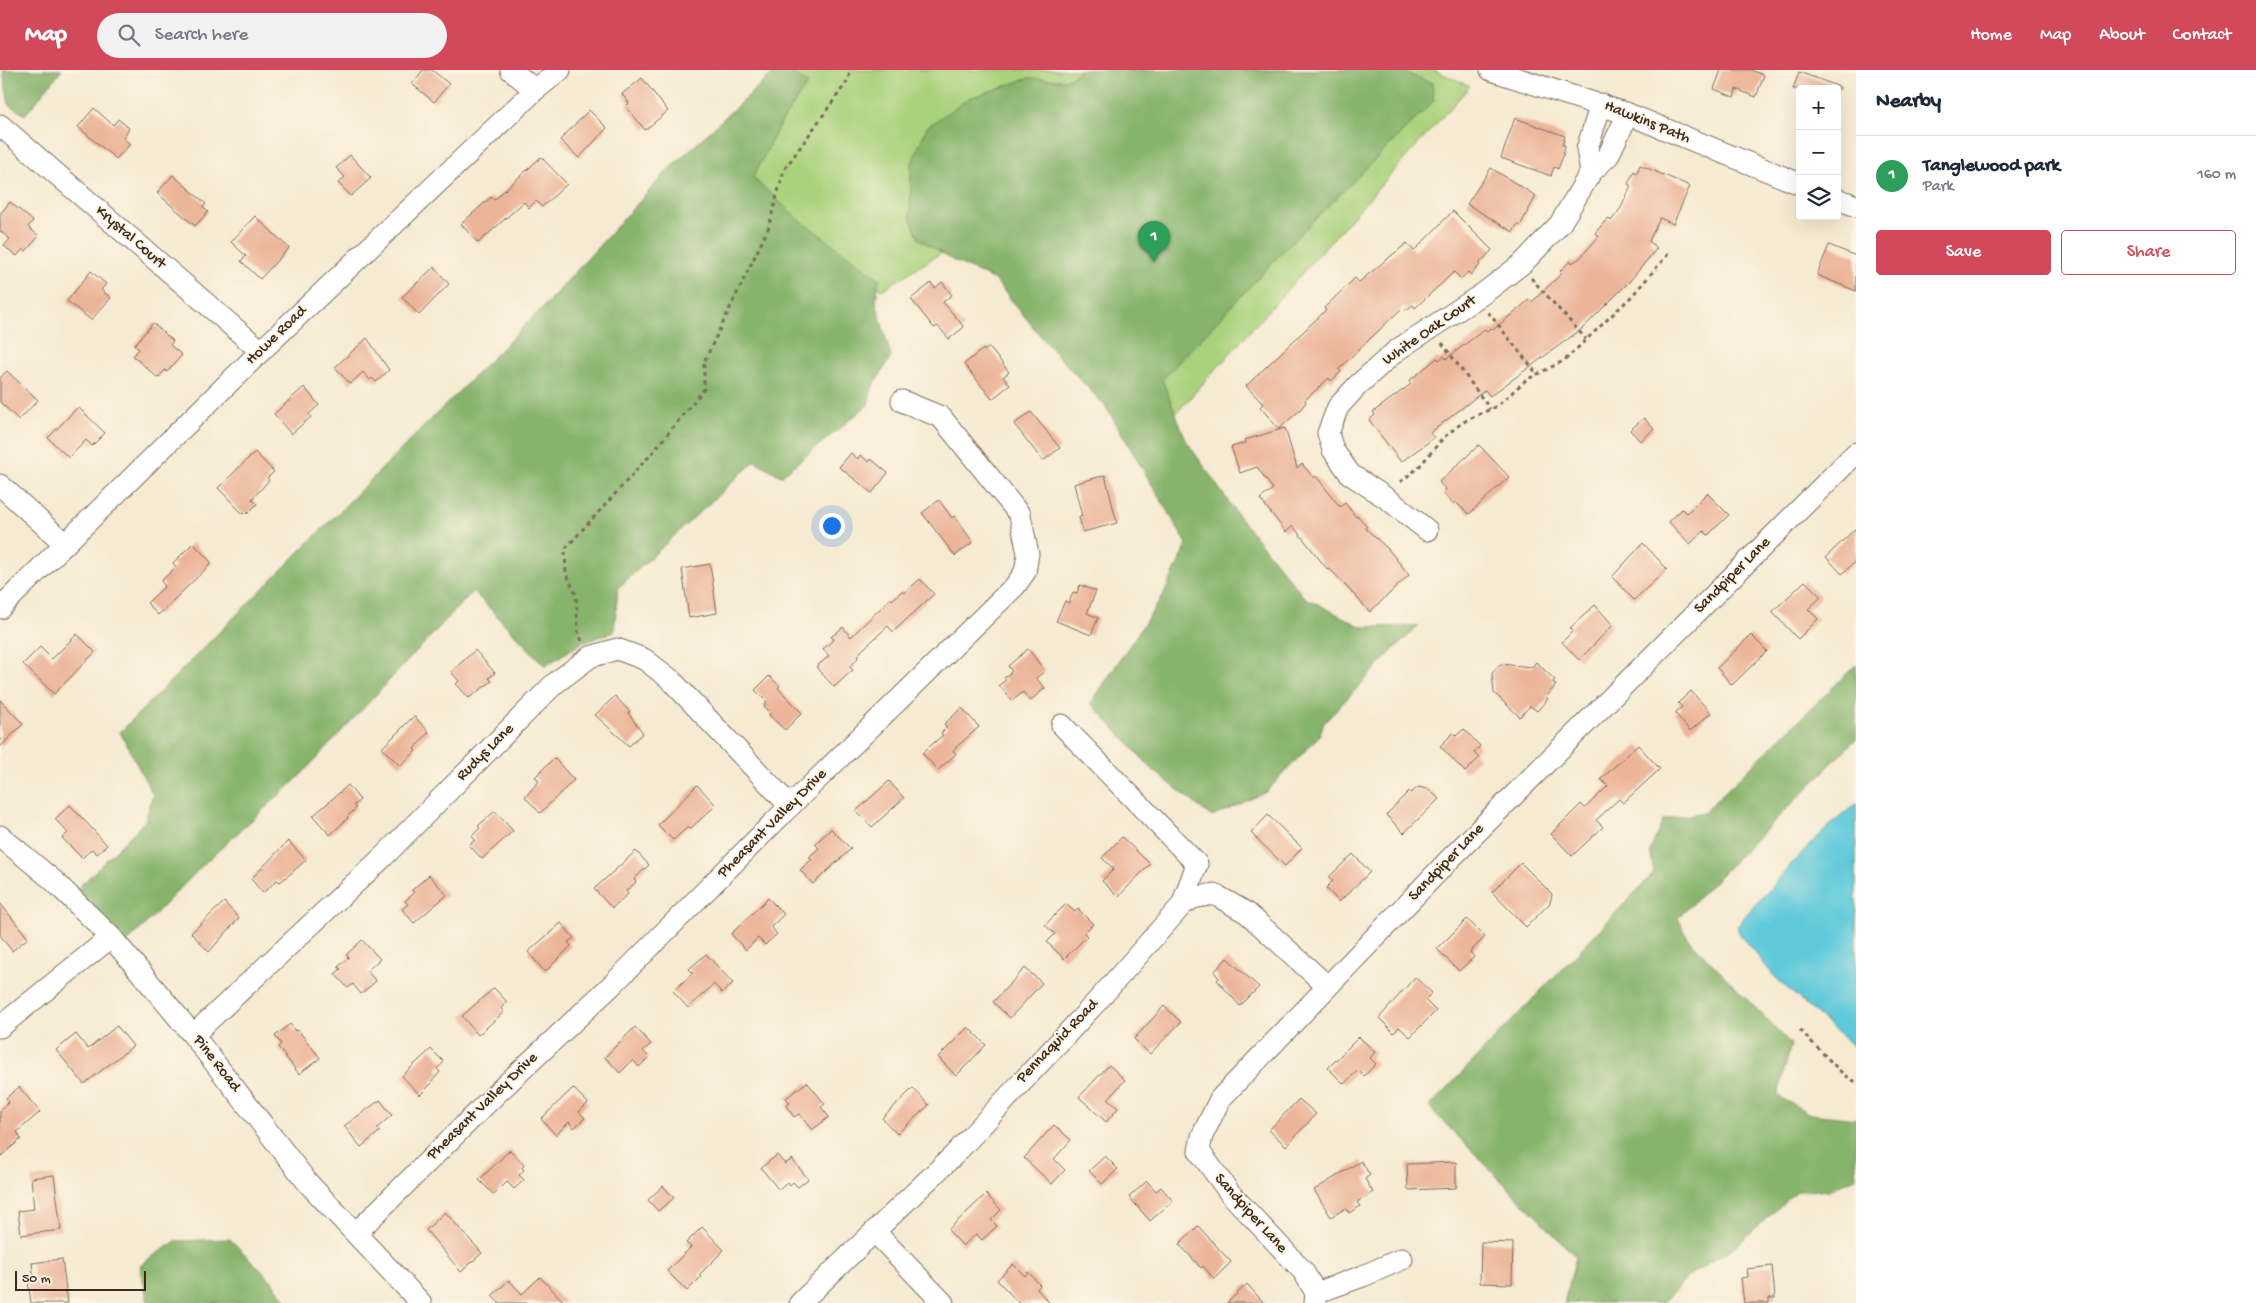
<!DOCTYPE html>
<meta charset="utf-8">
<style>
body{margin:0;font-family:"Gochi Hand",sans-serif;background:#f2f2f3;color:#1f2937}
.controls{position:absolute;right:15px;top:15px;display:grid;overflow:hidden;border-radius:5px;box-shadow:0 5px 20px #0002}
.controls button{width:45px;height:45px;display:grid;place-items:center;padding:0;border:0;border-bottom:1px solid #e0e1e3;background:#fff;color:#1f2937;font:25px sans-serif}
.scale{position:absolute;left:15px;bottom:12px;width:131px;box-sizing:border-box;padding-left:5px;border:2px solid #3b2a1e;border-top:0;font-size:14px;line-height:18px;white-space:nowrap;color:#3b2a1e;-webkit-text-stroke:4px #fcf5e5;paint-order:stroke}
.you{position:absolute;left:831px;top:455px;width:18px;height:18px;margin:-12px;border:4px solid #fff;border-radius:50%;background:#1a73e8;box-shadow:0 0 0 8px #1a73e833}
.badge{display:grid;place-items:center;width:32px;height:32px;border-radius:50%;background:#d1495b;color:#fff;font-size:16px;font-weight:700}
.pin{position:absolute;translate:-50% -41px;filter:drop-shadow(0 1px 2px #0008)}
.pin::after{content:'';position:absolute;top:26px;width:18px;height:15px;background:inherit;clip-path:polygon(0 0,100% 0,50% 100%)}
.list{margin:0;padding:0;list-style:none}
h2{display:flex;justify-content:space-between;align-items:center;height:65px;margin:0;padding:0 20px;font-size:21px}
h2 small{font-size:16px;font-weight:400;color:#747a83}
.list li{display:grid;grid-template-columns:32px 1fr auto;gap:15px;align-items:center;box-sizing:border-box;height:80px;padding:0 20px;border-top:1px solid #e0e1e3}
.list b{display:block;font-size:19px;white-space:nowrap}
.list p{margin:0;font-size:16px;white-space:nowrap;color:#747a83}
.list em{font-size:16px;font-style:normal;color:#747a83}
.actions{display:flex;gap:10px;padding:15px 20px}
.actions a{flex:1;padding:11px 0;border:1px solid #d1495b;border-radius:5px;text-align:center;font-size:18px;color:#d1495b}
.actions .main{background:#d1495b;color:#fff}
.icon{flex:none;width:28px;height:28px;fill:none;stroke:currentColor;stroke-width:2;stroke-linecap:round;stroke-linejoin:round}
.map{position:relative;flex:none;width:1856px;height:1233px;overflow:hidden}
header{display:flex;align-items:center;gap:30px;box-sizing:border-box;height:70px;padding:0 25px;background:#d1495b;color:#fff}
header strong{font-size:24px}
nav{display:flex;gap:28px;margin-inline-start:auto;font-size:18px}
.search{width:350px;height:45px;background:#f2f2f3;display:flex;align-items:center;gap:12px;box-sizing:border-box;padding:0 18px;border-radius:28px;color:#747a83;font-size:19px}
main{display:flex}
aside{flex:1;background:#fff}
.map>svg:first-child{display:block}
.green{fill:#aad27d;stroke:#727e4e}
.forest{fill:#87b46c;stroke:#616f45}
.water{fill:#5fc9da;stroke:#4d7a7c}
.building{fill:#ecb599}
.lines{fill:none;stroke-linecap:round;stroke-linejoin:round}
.minor-casing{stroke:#7c6d5d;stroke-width:23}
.path{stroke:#7c6d5d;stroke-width:3;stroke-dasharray:4 4;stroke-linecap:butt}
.minor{stroke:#fff;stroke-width:21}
.labels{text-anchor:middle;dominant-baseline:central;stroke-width:4;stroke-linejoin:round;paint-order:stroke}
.street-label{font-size:16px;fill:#3b2a1e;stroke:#fcf5e5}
</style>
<header>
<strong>Map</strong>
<div class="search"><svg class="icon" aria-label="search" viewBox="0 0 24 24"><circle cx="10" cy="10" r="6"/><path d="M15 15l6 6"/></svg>Search here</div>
<nav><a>Home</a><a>Map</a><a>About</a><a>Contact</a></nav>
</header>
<main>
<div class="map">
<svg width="1856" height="1233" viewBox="0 0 1856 1233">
<rect width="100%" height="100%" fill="#fcf5e5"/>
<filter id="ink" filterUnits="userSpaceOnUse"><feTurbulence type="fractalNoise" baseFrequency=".02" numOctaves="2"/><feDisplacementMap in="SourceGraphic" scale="10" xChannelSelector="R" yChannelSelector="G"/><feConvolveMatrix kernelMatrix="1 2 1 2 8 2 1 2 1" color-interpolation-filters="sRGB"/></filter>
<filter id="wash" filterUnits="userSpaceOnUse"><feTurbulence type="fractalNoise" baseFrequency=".0096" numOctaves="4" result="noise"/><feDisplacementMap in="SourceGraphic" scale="20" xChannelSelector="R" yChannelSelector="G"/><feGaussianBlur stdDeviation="1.12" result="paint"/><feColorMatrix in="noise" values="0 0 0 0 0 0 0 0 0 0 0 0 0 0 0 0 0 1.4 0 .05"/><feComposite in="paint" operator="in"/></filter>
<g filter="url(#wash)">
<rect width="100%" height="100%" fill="#f6ead2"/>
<path class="green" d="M787,0H1434L1470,16L1147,376L973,163L882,220L693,91Z"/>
<g class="forest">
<path d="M3,0H62L25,45L9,35Z"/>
<path d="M776,0H787L808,13L779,56L753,108L801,151L879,208L876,232L891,287L872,318L868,335L781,406L755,391L618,518L614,562L582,573L545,596L473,521L298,708L207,791L126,874L76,820L145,751L153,725L120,662L547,233L669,99Z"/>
<path d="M1082,0H1397L1432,13L1434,31L1286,178L1162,310L1187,372L1237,444L1304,527L1362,557L1419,556L1393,580L1324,653L1319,666L1266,722L1212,747L1153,700L1091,633L1164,524L1187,474L1106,337L1047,274L995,210L952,190L919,169L910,147L911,95L927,57L969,28L1029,8L1065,10Z"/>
<path d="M1856,595V669L1678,848L1689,870L1791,974L1778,1026L1810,1044L1856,1049V1108L1828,1120L1797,1121L1737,1175L1691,1204L1663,1233H1564L1576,1187L1429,1037L1654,803L1650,781L1663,750L1704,742Z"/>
<path d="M230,1169L271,1210L288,1233H148L140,1195L176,1171Z"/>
</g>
<path class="water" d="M1856,734V979L1776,908L1740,865L1737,857C1748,840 1763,828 1775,813C1800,783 1825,758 1856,734Z"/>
<g id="blocks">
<g class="building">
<path d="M423,0H432L449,14L434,32L412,14Z"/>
<path d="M1721,0H1751L1764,5L1756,27L1736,19L1734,27L1714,19Z"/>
<path d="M1799,2L1840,17V19H1793Z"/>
<path d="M642,8L668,41L645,60L626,36L629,33L622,24Z"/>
<path d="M94,38L113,55L118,49L129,58L123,68L130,74L116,89L78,57Z"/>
<path d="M589,40L607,58L579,88L560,70Z"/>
<path d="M1515,48L1565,66L1562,75H1565L1563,86L1558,99L1554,97L1551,106L1501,88Z"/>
<path d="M350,85L371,108L351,126L338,113L345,107L336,98Z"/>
<path d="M541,87L567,114L542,137L536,131L529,138L524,132L478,173L461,154L491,127L494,130Z"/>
<path d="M1640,95L1690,116L1673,154L1660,148L1649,171L1657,178L1629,212L1583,258L1490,326L1485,320L1430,363L1434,368L1401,392L1369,350L1375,345L1373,342L1411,314L1409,311L1437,288L1439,290L1444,286L1446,289L1485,259L1487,261L1491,258L1493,260L1530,229L1532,232L1562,203L1560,201L1570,191L1572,193L1580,188L1599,166L1595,163L1608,148L1611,151L1621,138L1631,116L1628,114L1634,101L1637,103Z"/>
<path d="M1491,98L1536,126L1520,156L1518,154L1513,162L1467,134Z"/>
<path d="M173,105L206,134L203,137L208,142L195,156L157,123Z"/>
<path d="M10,132L33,151L28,157L39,166L26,181L23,179L17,186L4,176L10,169L0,161V144Z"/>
<path d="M1453,141L1492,180L1479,194L1480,195L1471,205L1468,202L1461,209L1454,202L1415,238L1413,235L1406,240L1403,237L1346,292L1339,299L1341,302L1331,311L1329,308L1318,318L1305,330L1306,332L1300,340L1279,359L1260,337L1263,334L1246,316L1326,240L1324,238L1355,208L1359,212L1407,173L1414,181Z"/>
<path d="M255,146L289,178L260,209L241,191L246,186L231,172Z"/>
<path d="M1829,175L1856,186V221L1817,205Z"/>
<path d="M434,197L449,214L419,245L402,227Z"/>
<path d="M91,201L106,214L101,220L111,228L91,250L67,231Z"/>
<path d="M942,212L952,225L943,232L964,257L949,269L938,256L934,258L911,229L931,213L935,218Z"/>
<path d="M153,253L173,271L170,275L182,285L167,302L165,300L158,308L133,286L139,279L134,275Z"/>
<path d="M367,268L389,300L376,312L372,308L370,310L363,302L350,314L335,297Z"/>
<path d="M989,277L1009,302L1003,307L1010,315L992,329L964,294L983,279L984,281Z"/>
<path d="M7,301L38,330L19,350L0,332V308Z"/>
<path d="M304,317L319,335L309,344L311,347L291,364L274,344Z"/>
<path d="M78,337L105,363L92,376L86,370L69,388L48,368Z"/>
<path d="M1031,342L1060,378L1043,391L1014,354Z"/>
<path d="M1644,348L1654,359L1640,371L1630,360Z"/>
<path d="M1285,358L1297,398L1302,394L1314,408L1316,406L1340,437L1345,433L1356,447L1358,446L1367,457L1365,458L1388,479L1409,505L1370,542L1330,499L1328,500L1293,456L1286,462L1260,429L1273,419L1257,397L1240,403L1231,377L1246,373L1245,370Z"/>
<path d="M1479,375L1509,407L1469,444L1455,432L1453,434L1443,423L1446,420L1439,412Z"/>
<path d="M255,382L274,402L267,408L269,410L263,417L252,429L257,434L247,444L245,442L243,444L218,418Z"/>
<path d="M851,383L858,389L860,385L869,392L871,389L888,403L872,423L839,397Z"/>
<path d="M1105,405L1117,453L1083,462L1079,447L1082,446L1074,414Z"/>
<path d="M1707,423L1729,445L1708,465L1704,461L1690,474L1669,452L1682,439L1687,443Z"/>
<path d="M939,430L952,448L954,446L973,472L955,486L922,443Z"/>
<path d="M1856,458V491L1842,504L1826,487Z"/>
<path d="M193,473L212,493L158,545L147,533L165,516L161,511L176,497L173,493Z"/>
<path d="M1643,473L1667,499L1634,530L1612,507Z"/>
<path d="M710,494L717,543L689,548L682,499Z"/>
<path d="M920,509L934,524L893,562L888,556L862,580L857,587L858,588L850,597L853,600L834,617L816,597L829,586L823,579L834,569L831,567L843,557L851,567L891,528L892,530L902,521L904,523Z"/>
<path d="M1805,511L1821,527L1808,539L1818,549L1798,569L1772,542Z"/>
<path d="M1080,515L1096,521L1087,543L1098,548L1091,565L1056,551L1065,531L1069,533L1073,522L1077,523Z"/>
<path d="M1595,535L1613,555L1579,590L1562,572L1573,561L1570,558Z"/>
<path d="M77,564L95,582L54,624L23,594L40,577L52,589Z"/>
<path d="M1751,565L1767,581L1732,615L1717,598Z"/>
<path d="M1028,579L1045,601L1036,608L1045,618L1030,631L1023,622L1012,631L999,615L1006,610L1004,608L1012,601L1008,596Z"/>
<path d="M475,580L495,603L489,608L492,611L469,628L456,614L459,611L451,602Z"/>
<path d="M1536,592L1555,610L1553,612L1556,615L1546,627L1548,629L1537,641L1530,636L1520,647L1494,623L1492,603L1500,594L1532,597Z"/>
<path d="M769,606L780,616L778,618L802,643L785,660L769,645L771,643L764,636L767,632L755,620Z"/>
<path d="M1691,621L1711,643L1690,661L1675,643L1682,637L1678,633Z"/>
<path d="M615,626L630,642L628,643L643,663L629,676L595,645Z"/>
<path d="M0,630L23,654L0,677Z"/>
<path d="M962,638L979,657L953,680L956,684L938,700L922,683L943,665L941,663L947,657L944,654Z"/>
<path d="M414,646L429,662L414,679L416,681L400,696L382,678Z"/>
<path d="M1464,659L1480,676L1474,683L1479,688L1465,702L1440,676L1453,663L1456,666Z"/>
<path d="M1638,675L1660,699L1623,733L1619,729L1596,750L1603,757L1572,786L1551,764L1581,734L1585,738L1608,716L1601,709Z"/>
<path d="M554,688L574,710L540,743L525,727L539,711L535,707Z"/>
<path d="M889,711L904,728L872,757L856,741Z"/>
<path d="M348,715L360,730L354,735L356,738L347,747L348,748L330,765L313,746Z"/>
<path d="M697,715L716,735L690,759L688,757L673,770L658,755Z"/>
<path d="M1418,717L1429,719L1439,729L1404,763L1386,745L1409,721L1411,723Z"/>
<path d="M70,735L107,775L97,784L92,779L82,788L62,768L68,763L55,749Z"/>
<path d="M495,741L513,761L482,789L469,775L475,770L472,766L480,758L478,756Z"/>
<path d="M1268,745L1302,778L1285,796L1251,763Z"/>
<path d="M831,759L851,779L813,814L800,800L812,789L809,787L819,778L815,774Z"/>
<path d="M1122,767L1150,794L1118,827L1102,811L1114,799L1102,788Z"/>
<path d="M288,771L306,790L289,805L280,812L277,810L263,823L251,809Z"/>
<path d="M636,781L649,795L634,809L636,812L626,821L628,824L612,838L594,819Z"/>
<path d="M1353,784L1370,802L1339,832L1326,818L1333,811L1329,807Z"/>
<path d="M1521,793L1552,824L1550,833L1526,857L1492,822Z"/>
<path d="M429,805L447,825L414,853L402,839L408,834L405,831L414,823L412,820Z"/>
<path d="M768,828L784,844L771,857L777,864L765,875L758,868L746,880L731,864Z"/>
<path d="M224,832L239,848L209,882L191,863Z"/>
<path d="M0,833L28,868L12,881L0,865Z"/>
<path d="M1066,834L1075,842L1078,839L1093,854L1084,863L1087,866L1064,889L1047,872L1055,864L1045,855Z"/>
<path d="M1467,849L1485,867L1470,882L1474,887L1459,901L1437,879Z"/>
<path d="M561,853L574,868L568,872L571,876L545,902L528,882Z"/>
<path d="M362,870L380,889L367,901L376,911L361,924L353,914L348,918L335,904L341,899L338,897L349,887L346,885Z"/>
<path d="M706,884L733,913L722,923L714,914L688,938L673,921L693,903L689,899Z"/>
<path d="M1227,888L1259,917L1240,936L1217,910L1219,908L1214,902Z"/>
<path d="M1025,898L1042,913L1010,948L993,932Z"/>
<path d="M1415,907L1432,923L1425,930L1436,941L1410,967L1399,957L1394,963L1379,948Z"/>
<path d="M494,918L507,932L501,938L504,942L478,965L462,946Z"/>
<path d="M1164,936L1181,952L1150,984L1134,969Z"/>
<path d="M290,954L295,961L298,960L320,988L299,1004L278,977L281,974L275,966Z"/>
<path d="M117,956L133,976L84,1014L56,980L76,964L88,979Z"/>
<path d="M635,957L651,974L643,981L649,987L639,997L633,990L620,1003L605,987Z"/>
<path d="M968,957L986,975L956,1006L938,987Z"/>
<path d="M1359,967L1375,982L1370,988L1376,994L1364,1006L1358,1000L1344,1014L1328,998Z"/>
<path d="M431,979L444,992L437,999L440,1002L431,1012L432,1013L420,1025L402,1006Z"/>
<path d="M1109,995L1125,1010L1108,1029L1118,1038L1106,1052L1079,1027Z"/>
<path d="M807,1012L825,1034L821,1037L829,1047L812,1060L799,1044L794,1047L786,1036L790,1033L786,1028Z"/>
<path d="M19,1017L40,1042L17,1062L21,1069L0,1087V1040L9,1032L6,1028Z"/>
<path d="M573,1018L588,1033L579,1042L585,1048L574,1058L569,1052L556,1065L541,1049Z"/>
<path d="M913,1018L929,1035L897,1064L882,1048Z"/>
<path d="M1299,1029L1316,1044L1286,1076L1269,1060Z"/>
<path d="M380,1030L392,1045L377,1058L380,1061L361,1077L344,1056Z"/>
<path d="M1054,1055L1071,1070L1054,1089L1065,1100L1052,1114L1024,1088Z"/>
<path d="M510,1080L524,1095L522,1098L524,1100L519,1105L524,1110L514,1119L507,1112L494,1125L479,1110Z"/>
<path d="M777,1085L785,1094L792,1089L808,1109L798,1117L793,1112L790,1115L788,1112L779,1120L761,1098Z"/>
<path d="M1105,1086L1118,1099L1102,1114L1089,1101Z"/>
<path d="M1361,1091L1370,1105L1365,1109L1373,1122L1357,1132L1360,1136L1349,1143L1346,1138L1331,1147L1314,1120Z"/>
<path d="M1456,1092V1118L1408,1120L1407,1094Z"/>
<path d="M54,1105L61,1160L21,1165L18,1141L34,1139L31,1108Z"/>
<path d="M1147,1111L1156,1121L1161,1117L1173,1131L1150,1151L1129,1127Z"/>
<path d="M663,1116L674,1128L658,1141L648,1130Z"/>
<path d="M986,1124L1001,1140L991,1150L997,1156L982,1170L976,1164L963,1176L948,1160Z"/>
<path d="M445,1142L482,1183L461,1202L426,1160Z"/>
<path d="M1198,1156L1231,1192L1214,1209L1203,1196L1201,1198L1179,1174Z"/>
<path d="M702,1157L724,1180L699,1205L701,1207L687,1221L667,1201L691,1177L686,1173Z"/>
<path d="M1481,1172L1513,1173L1512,1214L1480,1213Z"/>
<path d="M62,1189L68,1233H31L28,1211L34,1210L32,1193Z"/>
<path d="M1013,1194L1025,1206L1028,1202L1040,1215L1037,1219L1050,1233H1019L997,1210Z"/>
<path d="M1772,1196L1775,1228H1769V1233H1744L1741,1208L1748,1207L1747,1199Z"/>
<path d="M540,1207L565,1233H499L492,1226L509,1210L522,1224Z"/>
<path d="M1247,1214L1264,1233H1227Z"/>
</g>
</g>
</g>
<g filter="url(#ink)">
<use href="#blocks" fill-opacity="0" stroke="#7c6d5d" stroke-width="1"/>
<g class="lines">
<g class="minor-casing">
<g id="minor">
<path d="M511,0L535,20"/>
<path d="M1491,0L1628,44L1800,114"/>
<path d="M0,55L261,281"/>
<path d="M1591,102L1587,79L1601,34"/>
<path d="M1837,129L1856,136"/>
<path d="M0,415L64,473"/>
<path d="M1427,460L1389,430L1350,404L1333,380L1328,363L1338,337L1358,315L1397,280L1484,223L1523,193L1560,154L1591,102L1608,86L1628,44"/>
<path d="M0,538L261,281L535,20L560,0"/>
<path d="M1062,655L1197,794L1182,835"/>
<path d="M0,766L54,811L111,867L193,965L308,1113L421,1233"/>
<path d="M0,957L111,867"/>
<path d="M193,965L382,788L554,614L590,587L617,579L644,589L670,609L790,736"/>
<path d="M875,1162L943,1233"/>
<path d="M356,1163L496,1024L613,914L790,736L1015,516L1025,502L1028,484L1020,445L941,347L902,331"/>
<path d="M1316,1223L1363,1206L1402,1189"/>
<path d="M800,1233L954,1085L1101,927L1182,835L1193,828L1214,824L1247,843L1327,916"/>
<path d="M1315,1233L1316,1223L1303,1201L1229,1122L1199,1081L1202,1066L1220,1029L1449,790L1856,383"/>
</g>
</g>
<g class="path">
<path d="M1531,208L1586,269"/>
<path d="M1488,242L1537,304"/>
<path d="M1442,273L1490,339"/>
<path d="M1400,412L1418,398L1444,367L1463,352L1497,336L1526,310L1565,290L1632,226L1669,183"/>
<path d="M582,571L578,561L576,525L566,503L565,479L653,382L704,319V292L768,159L784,100L849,9V0"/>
<path d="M1800,960L1844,1005L1856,1012"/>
</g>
<use href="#minor" class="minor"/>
</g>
</g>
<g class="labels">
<g class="street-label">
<text transform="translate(1647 53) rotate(22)">Hawkins Path</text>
<text transform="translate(130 168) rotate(41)">Krystal Court</text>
<text transform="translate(1430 261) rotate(-35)">White Oak Court</text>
<text transform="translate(277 266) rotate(-44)">Howe Road</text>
<text transform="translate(1733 506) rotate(-45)">Sandpiper Lane</text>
<text transform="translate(486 683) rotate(-45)">Rudys Lane</text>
<text transform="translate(773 754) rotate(-45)">Pheasant Valley Drive</text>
<text transform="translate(1447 793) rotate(-46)">Sandpiper Lane</text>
<text transform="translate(1058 972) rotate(-46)">Pennaquid Road</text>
<text transform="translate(216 994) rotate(52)">Pine Road</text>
<text transform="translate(483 1037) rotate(-44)">Pheasant Valley Drive</text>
<text transform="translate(1250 1144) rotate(48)">Sandpiper Lane</text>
</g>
</g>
</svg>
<div class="controls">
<button>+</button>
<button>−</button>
<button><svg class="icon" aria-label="layers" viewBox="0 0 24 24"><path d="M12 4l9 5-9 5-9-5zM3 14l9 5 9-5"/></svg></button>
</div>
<div class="scale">50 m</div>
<div class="you"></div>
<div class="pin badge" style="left:1154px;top:192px;background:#2e9e5b">1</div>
</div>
<aside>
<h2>Nearby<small></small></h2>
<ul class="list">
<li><span class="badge" style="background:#2e9e5b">1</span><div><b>Tanglewood park</b><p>Park</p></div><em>160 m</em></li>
</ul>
<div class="actions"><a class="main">Save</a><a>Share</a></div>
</aside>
</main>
